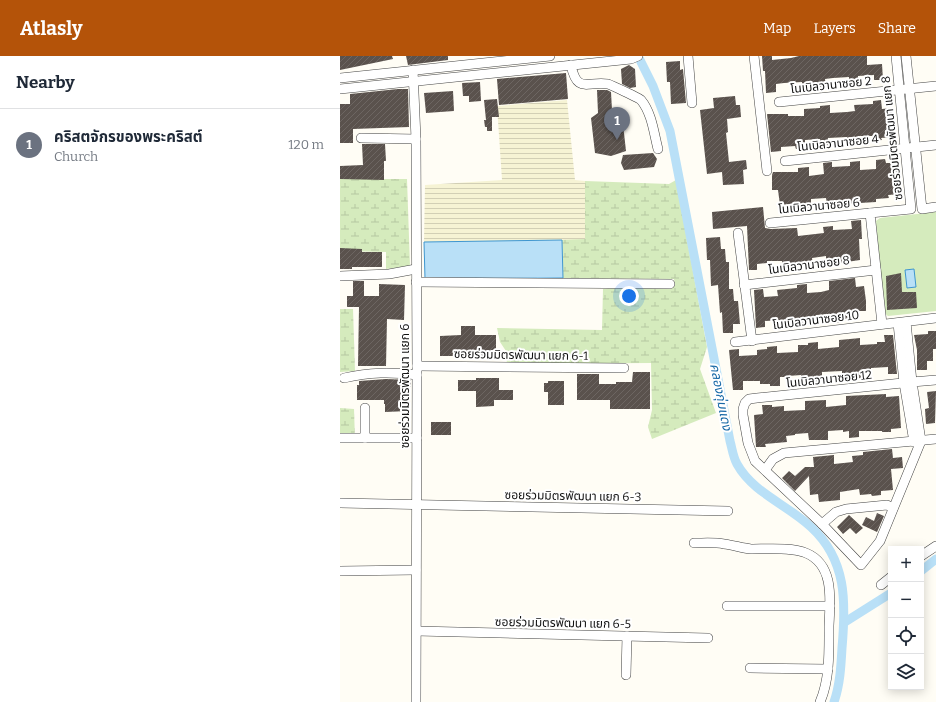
<!DOCTYPE html>
<meta charset="utf-8">
<style>
body{margin:0;font-family:Bitter,"Noto Sans Thai",serif;background:#f6f6f7;color:#1f2937}
.controls{position:absolute;right:12px;bottom:12px;display:grid;overflow:hidden;border-radius:0px;box-shadow:0 2px 10px #0003}
.controls button{width:36px;height:36px;display:grid;place-items:center;padding:0;border:0;border-bottom:1px solid #e0e1e3;background:#fff;color:#1f2937;font:20px sans-serif}
.you{position:absolute;left:289px;top:240px;width:14px;height:14px;margin:-10px;border:3px solid #fff;border-radius:50%;background:#1a73e8;box-shadow:0 0 0 6px #1a73e833}
.badge{display:grid;place-items:center;width:26px;height:26px;border-radius:50%;background:#b45309;color:#fff;font-size:13px;font-weight:700}
.pin{position:absolute;translate:-50% -33px;filter:drop-shadow(0 1px 2px #0008)}
.pin::after{content:'';position:absolute;top:21px;width:14px;height:12px;background:inherit;clip-path:polygon(0 0,100% 0,50% 100%)}
.list{margin:0;padding:0;list-style:none}
h2{display:flex;justify-content:space-between;align-items:center;height:52px;margin:0;padding:0 16px;font-size:17px}
h2 small{font-size:13px;font-weight:400;color:#747a83}
.list li{display:grid;grid-template-columns:26px 1fr auto;gap:12px;align-items:center;box-sizing:border-box;height:72px;padding:0 16px;border-top:1px solid #e0e1e3}
.list b{display:block;font-size:15px;white-space:nowrap}
.list p{margin:0;font-size:13px;white-space:nowrap;color:#747a83}
.list em{font-size:13px;font-style:normal;color:#747a83}
.icon{flex:none;width:22px;height:22px;fill:none;stroke:currentColor;stroke-width:2;stroke-linecap:round;stroke-linejoin:round}
.map{position:relative;flex:none;width:596px;height:646px;overflow:hidden}
header{display:flex;align-items:center;gap:24px;box-sizing:border-box;height:56px;padding:0 20px;background:#b45309;color:#fff}
header strong{font-size:19px}
nav{display:flex;gap:22px;margin-inline-start:auto;font-size:14px}
main{display:flex}
aside{flex:1;background:#fff}
.map>svg:first-child{display:block}
.farmland{fill:url(#farmland-rules)}
.wetland{fill:url(#wetland-marsh)}
.garden{fill:#d5ebbd}
.water{fill:#b9e0f7;stroke:#3f96cf}
.lines{fill:none;stroke-linecap:round;stroke-linejoin:round}
.canal{stroke:#b9e0f7;stroke-width:9}
.building{fill:url(#building-hatch)}
.minor-casing{stroke:#444;stroke-width:10}
.minor{stroke:#fff;stroke-width:9}
.labels{text-anchor:middle;dominant-baseline:central;stroke-width:4;stroke-linejoin:round;paint-order:stroke}
.street-label{font-size:12px;fill:#111;stroke:#fff}
.water-label{font-size:13px;font-style:italic;fill:#1768a6;stroke:#fff}
</style>
<header>
<strong>Atlasly</strong>
<nav><a>Map</a><a>Layers</a><a>Share</a></nav>
</header>
<main>
<aside>
<h2>Nearby<small></small></h2>
<ul class="list">
<li><span class="badge" style="background:#6b7280">1</span><div><b>คริสตจักรของพระคริสต์</b><p>Church</p></div><em>120 m</em></li>
</ul>
</aside>
<div class="map">
<svg width="596" height="646" viewBox="0 0 596 646">
<defs>
<pattern id="farmland-rules" width="6" height="5" patternUnits="userSpaceOnUse"><rect width="6" height="5" fill="#f6f3d4"/><path d="M0 2.5h6" fill="none" stroke="#d2cfb5"/></pattern>
<pattern id="wetland-marsh" width="20" height="14" patternUnits="userSpaceOnUse"><rect width="20" height="14" fill="#d5ebbd"/><path d="M1 5h8M5 5V1M11 12h8M15 12V8" fill="none" stroke="#b6c8a1"/></pattern>
<pattern id="building-hatch" width="6" height="6" patternUnits="userSpaceOnUse"><rect width="6" height="6" fill="#5a524d"/><path d="M-1 1l2-2M0 6l6-6M5 7l2-2" fill="none" stroke="#6d6662"/></pattern>
</defs>
<rect width="100%" height="100%" fill="#fffdf5"/>
<path class="farmland" d="M227,44L235,124L245,125V184L84,186L85,129L162,124L157,50Z"/>
<g class="wetland">
<path d="M0,123H67L70,210L46,213V196L0,195Z"/>
<path d="M336,124L367,291L360,313L376,357L312,383L308,371L312,354L311,307L167,308L166,295L160,286L157,272L262,274L263,233L335,230L334,223L223,222L222,184L245,183V125L329,128Z"/>
<path d="M0,253H13L15,315L0,316Z"/>
<path d="M0,352L14,353L15,385H0Z"/>
</g>
<path class="garden" d="M596,156V255L548,260L544,257L536,165L540,162Z"/>
<g class="water">
<path d="M222,184L223,222L85,223L84,186Z"/>
<path d="M574,213L576,231L567,232L565,214Z"/>
</g>
<g class="lines">
<g class="canal">
<path d="M298,0L313,30L330,75L390,385C392,392 393,401 397,408C413,437 448,449 471,471C507,504 506,546 502,592C501,610 500,629 494,646"/>
<path d="M581,515L596,503"/>
<path d="M505,566L551,537"/>
</g>
</g>
<g class="building">
<path d="M0,0H52L53,3L0,14Z"/>
<path d="M66,0H108V4L68,9Z"/>
<path d="M422,0H432V4L451,2L459,0H527V9L542,8L543,24H534V19L518,20V26H509V21L493,22L485,23L486,32H475V31H462V26L444,27L436,28V36L426,37L425,15H423Z"/>
<path d="M340,5V14L343,13L346,47L331,48L330,26H327L326,6Z"/>
<path d="M289,9L295,13L296,31L290,32L282,28L281,13Z"/>
<path d="M226,17L228,43L159,49L157,23Z"/>
<path d="M140,26L141,45L129,46V40H123L122,27Z"/>
<path d="M58,33H68L69,71L13,73V87H0V48H10V38Z"/>
<path d="M257,34H267L271,36L272,54L282,59L286,95L271,100L255,97L251,62L258,57Z"/>
<path d="M113,35L114,55L86,57L84,37Z"/>
<path d="M395,40L396,49H400L401,61L387,63L388,76L386,77L389,106L406,104L407,113L403,114L404,128L383,129L382,116L367,118L360,54L374,52L373,42Z"/>
<path d="M157,43L159,61H152V75H147V71H145L144,64H146L144,44Z"/>
<path d="M541,44L542,53L552,52L554,81L541,82L542,84L532,85V80H518V89L508,90L507,81L488,82V91H480V83L465,84V93H456L455,90L441,91V95L431,96L427,58H448V60H464V53L480,52V50L490,49V57L507,56L515,55L514,49L533,48V45Z"/>
<path d="M22,88H45L46,105H44V124L0,123V110L23,109Z"/>
<path d="M313,97L317,103L314,111L284,114L281,107L283,99Z"/>
<path d="M545,103L546,107H559L562,138L548,139L549,142L536,143V146L487,149L486,142L471,143V151L452,153V148L440,149L438,134H432V119L433,116H458V112L469,111V120L484,118L483,107L492,106V111L510,110V106L520,105V114L536,113V104Z"/>
<path d="M423,151L425,172L431,173L457,172L458,180L484,177L483,171L493,170V174L512,173L511,165L521,164L522,183H519L520,204L486,209V200L472,202L473,210H442V205H427V207L417,208V214H409L407,170L373,173L372,156Z"/>
<path d="M380,181L381,193H385L386,206H389V233H393L394,245H398L400,268H393V277H383L382,256L380,257L378,229L371,230L370,204H367L366,182Z"/>
<path d="M0,192L22,193V196H42V211H12V213H0Z"/>
<path d="M561,217L562,236H576L577,252L547,254L546,220Z"/>
<path d="M515,222L516,231L524,230L526,245V255H519V263H501L502,266L493,267L492,258L476,259V260L468,261L469,266L444,268V264L425,265V271L416,272L414,234L423,233L424,241L438,240L437,234L457,232V229L467,228V237L481,236L489,234V225Z"/>
<path d="M13,225H24V240H39V228L65,229L64,264L47,263L46,310H18L19,251H7V240H13Z"/>
<path d="M121,270H135V279H156V300H100V280L121,279Z"/>
<path d="M588,275H596V293H593V305H587V314H577V294L574,279L588,278Z"/>
<path d="M544,279H553L557,318H548V311L531,312V313H523L524,322L502,323V315L482,316V325L461,327V319L448,320V321H440V330H430V328H420V325H403V334H393L389,294L399,293V300L417,299V294L427,293V291L437,290V297L458,296V289H468V287L478,286V293L499,291V284L510,283L520,282V289L537,288V286H545Z"/>
<path d="M293,316H310V353H270V344H237V318H259V328H276V326H292Z"/>
<path d="M136,322H159V334H173V344H154V350L136,351V335H118V324H136Z"/>
<path d="M46,323L71,324V331H64V346H69V355L45,356V348H44V344H17V329H19V325Z"/>
<path d="M208,325H224V349H208V336H204V327H208Z"/>
<path d="M596,335L595,367L586,368L585,353L589,352L587,336Z"/>
<path d="M546,338V341L559,340L561,372L551,373V376H542V375H519V381L509,382V375L503,376V374L488,375V384H469L468,377L455,378V379L446,380L447,386L425,388L426,391H416L414,359L423,358L422,349H432V351L444,350V355L465,354V345L486,344V351L506,349V340Z"/>
<rect x="91" y="366" width="20" height="13"/>
<path d="M552,393L553,402L562,401L563,412L551,413L553,434L541,435V439L532,440L531,438L520,439L519,433L500,436V444L479,446L478,438L470,439L469,420L455,435L442,422L449,415L455,420L465,411H474L473,401L494,399V408L513,406L512,400L523,399V396Z"/>
<path d="M537,457L544,460L537,476L522,469L526,461L534,465Z"/>
<path d="M509,459L523,472L516,478L510,472L503,478L497,471Z"/>
</g>
<g class="lines">
<g class="minor-casing">
<g id="minor">
<path d="M348,0L352,47"/>
<path d="M414,0L427,115"/>
<path d="M566,0L582,153L596,151"/>
<path d="M231,9C237,38 247,25 268,28C271,29 299,42 301,44C312,57 314,78 318,93"/>
<path d="M73,14L76,83L77,310L76,646"/>
<path d="M0,22L210,0"/>
<path d="M0,33L291,3L298,0"/>
<path d="M439,46L596,30"/>
<path d="M21,82L76,83"/>
<path d="M445,105L596,89"/>
<path d="M430,167L530,157"/>
<path d="M398,177L412,285"/>
<path d="M0,220L49,218L76,213"/>
<path d="M76,226L330,228"/>
<path d="M404,229L536,214"/>
<path d="M566,266L572,326L581,385L540,485L521,509L482,468L415,405L408,387L403,359V353L405,347L409,343L417,342L572,326L596,324"/>
<path d="M558,267L564,327L574,386"/>
<path d="M542,268L530,157L571,153L556,0"/>
<path d="M395,286L596,262"/>
<path d="M77,310L284,312"/>
<path d="M4,322C30,316 51,316 77,319"/>
<path d="M25,352V382"/>
<path d="M0,382H77"/>
<path d="M425,414L433,403L444,397L596,383"/>
<path d="M0,447L388,455"/>
<path d="M482,468L496,456L506,453L547,449L553,452"/>
<path d="M354,487C364,487 375,486 384,488C393,489 402,492 411,493C427,493 452,491 466,497C495,509 490,545 489,570C489,595 490,623 480,646"/>
<path d="M581,500L596,490"/>
<path d="M0,515L76,514"/>
<path d="M541,529L551,521"/>
<path d="M387,550H490"/>
<path d="M77,575L368,582"/>
<path d="M410,612L488,613"/>
<path d="M286,619L287,580"/>
</g>
</g>
<use href="#minor" class="minor"/>
</g>
<g class="labels">
<g class="street-label">
<text transform="translate(491 29) rotate(-6)">โนเบิลวานาซอย 2</text>
<text transform="translate(552 82) rotate(-96)">ซอยร่วมมิตรพัฒนา แยก 8</text>
<text transform="translate(498 87) rotate(-6)">โนเบิลวานาซอย 4</text>
<text transform="translate(479 150) rotate(-5)">โนเบิลวานาซอย 6</text>
<text transform="translate(469 209) rotate(-7)">โนเบิลวานาซอย 8</text>
<text transform="translate(476 264) rotate(-7)">โนเบิลวานาซอย 10</text>
<text transform="translate(181 299) rotate(1)">ซอยร่วมมิตรพัฒนา แยก 6-1</text>
<text transform="translate(489 323) rotate(-6)">โนเบิลวานาซอย 12</text>
<text transform="translate(65 330) rotate(-90)">ซอยร่วมมิตรพัฒนา แยก 6</text>
<text transform="translate(233 440) rotate(1)">ซอยร่วมมิตรพัฒนา แยก 6-3</text>
<text transform="translate(223 567) rotate(1)">ซอยร่วมมิตรพัฒนา แยก 6-5</text>
</g>
<g class="water-label">
<text transform="translate(381 341) rotate(79)">คลองกุ่มแดง</text>
</g>
</g>
</svg>
<div class="controls">
<button>+</button>
<button>−</button>
<button><svg class="icon" aria-label="locate" viewBox="0 0 24 24"><circle cx="12" cy="12" r="6"/><path d="M12 2v4M12 18v4M2 12h4M18 12h4"/></svg></button>
<button><svg class="icon" aria-label="layers" viewBox="0 0 24 24"><path d="M12 4l9 5-9 5-9-5zM3 14l9 5 9-5"/></svg></button>
</div>
<div class="you"></div>
<div class="pin badge" style="left:277px;top:84px;background:#6b7280">1</div>
</div>
</main>
